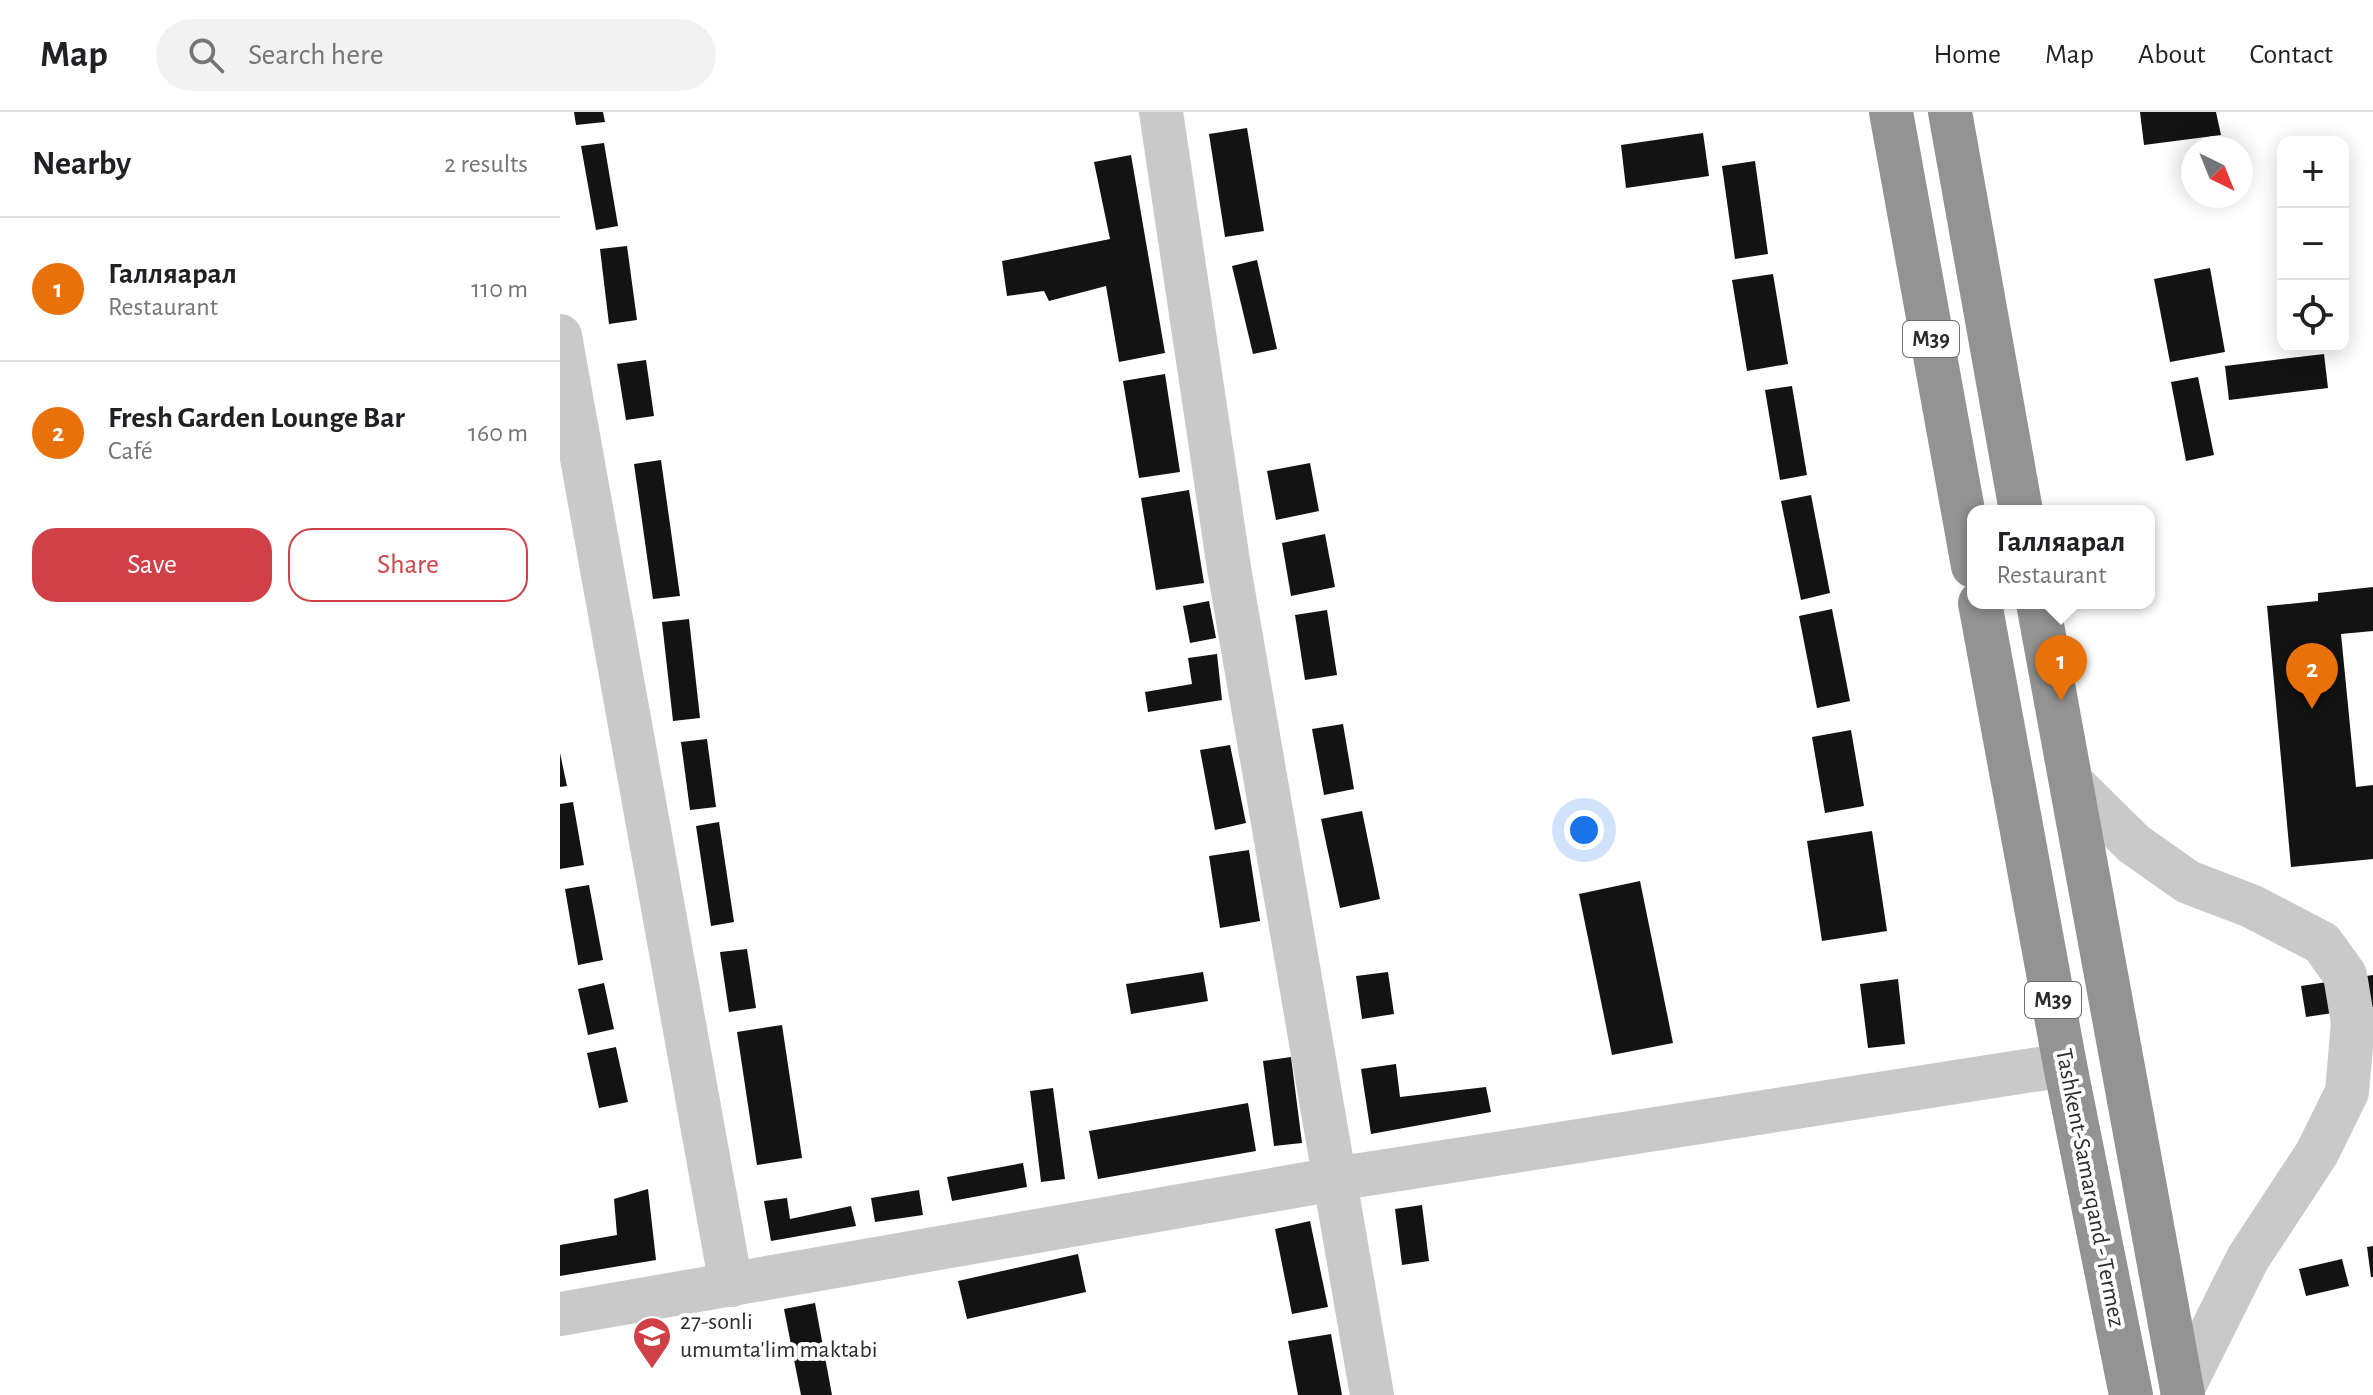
<!DOCTYPE html>
<meta charset="utf-8">
<style>
body{margin:0;font-family:"Alegreya Sans",sans-serif;background:#f2f2f2;color:#202124}
.controls{position:absolute;right:24px;top:24px;display:grid;overflow:hidden;border-radius:16px;box-shadow:0 4px 20px #0003}
.controls button{width:72px;height:72px;display:grid;place-items:center;padding:0;border:0;border-bottom:2px solid #e0e0e0;background:#fff;color:#202124;font:40px sans-serif}
.compass{position:absolute;left:1621px;top:24px;width:72px;height:72px;border-radius:50%;background:#fff;box-shadow:0 4px 20px #0003;rotate:137deg}
.you{position:absolute;left:1024px;top:718px;width:28px;height:28px;margin:-20px;border:6px solid #fff;border-radius:50%;background:#1a73e8;box-shadow:0 0 0 12px #1a73e833}
.badge{display:grid;place-items:center;width:52px;height:52px;border-radius:50%;background:#d04047;color:#fff;font-size:26px;font-weight:700}
.pin{position:absolute;translate:-50% -66px;filter:drop-shadow(0 2px 4px #0008)}
.pin::after{content:'';position:absolute;top:42px;width:28px;height:24px;background:inherit;clip-path:polygon(0 0,100% 0,50% 100%)}
.popup{position:absolute;left:1407px;top:393px;width:188px;height:104px;box-sizing:border-box;display:grid;place-content:center;border-radius:16px;background:#fff;filter:drop-shadow(0 2px 6px #0005);font-size:26px;white-space:nowrap;color:#757577}
.popup b{font-size:30px;color:#202124}
.popup::after{content:'';position:absolute;left:50%;top:100%;margin-left:-16px;border:16px solid transparent;border-top-color:#fff}
.list{margin:0;padding:0;list-style:none}
h2{display:flex;justify-content:space-between;align-items:center;height:104px;margin:0;padding:0 32px;font-size:34px}
h2 small{font-size:26px;font-weight:400;color:#757577}
.list li{display:grid;grid-template-columns:52px 1fr auto;gap:24px;align-items:center;box-sizing:border-box;height:144px;padding:0 32px;border-top:2px solid #e0e0e0}
.list b{display:block;font-size:30px;white-space:nowrap}
.list p{margin:0;font-size:26px;white-space:nowrap;color:#757577}
.list em{font-size:26px;font-style:normal;color:#757577}
.actions{display:flex;gap:16px;padding:24px 32px}
.actions a{flex:1;padding:18px 0;border:2px solid #d04047;border-radius:24px;text-align:center;font-size:28px;color:#d04047}
.actions .main{background:#d04047;color:#fff}
.icon{flex:none;width:44px;height:44px;fill:none;stroke:currentColor;stroke-width:2;stroke-linecap:round;stroke-linejoin:round}
.map{position:relative;flex:none;width:1813px;height:1283px;overflow:hidden}
header{display:flex;align-items:center;gap:48px;box-sizing:border-box;height:112px;padding:0 40px;background:#fff;border-bottom:2px solid #e0e0e0}
header strong{font-size:38px}
nav{display:flex;gap:44px;margin-inline-start:auto;font-size:28px}
.search{width:560px;height:72px;background:#f2f2f2;display:flex;align-items:center;gap:20px;box-sizing:border-box;padding:0 28px;border-radius:44px;color:#757577;font-size:30px}
main{display:flex}
aside{flex:1;background:#fff}
.map>svg:first-child{display:block}
.building{fill:#131313}
.lines{fill:none;stroke-linecap:round;stroke-linejoin:round}
.minor{stroke:#c9c9c9;stroke-width:44}
.highway{stroke:#939393;stroke-width:44}
.labels{text-anchor:middle;dominant-baseline:central;stroke-width:8;stroke-linejoin:round;paint-order:stroke}
.shield{fill:#fff;stroke:#6b6b6b;stroke-width:2}
.shield-label{font-size:22px;font-weight:bold;fill:#2c2c2c}
.street-label{font-size:24px;fill:#2c2c2c;stroke:#fff}
.poi-label{font-size:24px;fill:#2c2c2c;stroke:#fff;text-anchor:start}
</style>
<header>
<strong>Map</strong>
<div class="search"><svg class="icon" aria-label="search" viewBox="0 0 24 24"><circle cx="10" cy="10" r="6"/><path d="M15 15l6 6"/></svg>Search here</div>
<nav><a>Home</a><a>Map</a><a>About</a><a>Contact</a></nav>
</header>
<main>
<aside>
<h2>Nearby<small>2 results</small></h2>
<ul class="list">
<li><span class="badge" style="background:#e8710a">1</span><div><b>Галляарал</b><p>Restaurant</p></div><em>110 m</em></li>
<li><span class="badge" style="background:#e8710a">2</span><div><b>Fresh Garden Lounge Bar</b><p>Café</p></div><em>160 m</em></li>
</ul>
<div class="actions"><a class="main">Save</a><a>Share</a></div>
</aside>
<div class="map">
<svg width="1813" height="1283" viewBox="0 0 1813 1283">
<rect width="100%" height="100%" fill="#fff"/>
<g class="building">
<path d="M14,0H43L45,10L16,13Z"/>
<path d="M1580,0H1656L1661,23L1584,33Z"/>
<path d="M687,16L704,119L665,125L649,22Z"/>
<path d="M1143,21L1149,64L1066,76L1061,33Z"/>
<path d="M44,31L58,114L36,118L21,34Z"/>
<path d="M571,43L605,241L559,250L546,174L489,189L484,179L447,184L442,149L550,127L534,50Z"/>
<path d="M1195,49L1208,142L1175,147L1162,54Z"/>
<path d="M67,134L77,208L49,212L40,137Z"/>
<path d="M697,148L717,237L693,242L672,154Z"/>
<path d="M1650,156L1665,240L1610,250L1594,167Z"/>
<path d="M1213,162L1228,252L1187,259L1172,168Z"/>
<path d="M1764,242L1768,276L1669,288L1665,254Z"/>
<path d="M86,248L94,304L66,308L57,252Z"/>
<path d="M605,262L620,360L579,366L563,269Z"/>
<path d="M1638,265L1654,343L1626,349L1611,270Z"/>
<path d="M1232,274L1247,363L1220,368L1205,278Z"/>
<path d="M101,348L120,484L93,487L74,352Z"/>
<path d="M750,351L759,399L716,408L707,359Z"/>
<path d="M629,378L644,471L596,478L581,386Z"/>
<path d="M1251,383L1270,481L1241,488L1221,389Z"/>
<path d="M765,422L775,475L731,484L722,431Z"/>
<path d="M1813,475V519L1781,522L1796,675L1813,673V747L1731,755L1707,494L1758,489V481Z"/>
<path d="M649,489L656,526L630,531L623,494Z"/>
<path d="M1272,497L1290,589L1257,596L1239,504Z"/>
<path d="M767,498L777,563L745,568L735,503Z"/>
<path d="M129,507L140,606L113,609L102,510Z"/>
<path d="M657,542L662,588L588,600L585,580L632,572L628,546Z"/>
<path d="M783,612L794,677L764,683L752,617Z"/>
<path d="M1291,618L1304,694L1265,701L1252,625Z"/>
<path d="M147,627L156,695L130,698L121,630Z"/>
<path d="M670,633L686,711L655,718L640,638Z"/>
<path d="M0,641L7,674L0,675Z"/>
<path d="M13,690L24,753L0,757V692Z"/>
<path d="M802,699L820,787L780,796L761,707Z"/>
<path d="M159,710L174,810L151,814L136,714Z"/>
<path d="M1312,719L1327,819L1262,829L1247,729Z"/>
<path d="M689,738L700,809L660,816L649,744Z"/>
<path d="M1080,769L1113,931L1052,943L1019,782Z"/>
<path d="M29,773L43,848L18,853L5,777Z"/>
<path d="M187,837L196,896L169,900L160,840Z"/>
<path d="M643,860L648,889L571,902L566,872Z"/>
<path d="M828,860L834,902L802,907L796,864Z"/>
<path d="M1813,863V895L1746,905L1741,874Z"/>
<path d="M1338,867L1345,932L1308,936L1300,872Z"/>
<path d="M44,871L54,917L28,923L18,877Z"/>
<path d="M222,913L242,1046L197,1053L177,920Z"/>
<path d="M56,935L68,990L39,996L27,941Z"/>
<path d="M731,945L742,1031L714,1034L703,949Z"/>
<path d="M836,952L840,985L926,975L931,1000L811,1022L801,957Z"/>
<path d="M493,976L505,1067L481,1070L470,979Z"/>
<path d="M688,991L696,1039L538,1067L529,1019Z"/>
<path d="M463,1051L467,1075L392,1089L387,1065Z"/>
<path d="M88,1077L96,1148L0,1164V1133L57,1123L54,1087Z"/>
<path d="M359,1078L363,1103L315,1110L311,1086Z"/>
<path d="M227,1086L230,1107L291,1094L296,1114L211,1129L204,1089Z"/>
<path d="M862,1093L869,1149L842,1153L835,1097Z"/>
<path d="M750,1109L768,1195L732,1202L715,1117Z"/>
<path d="M1813,1134V1165H1811L1807,1135Z"/>
<path d="M518,1142L526,1180L407,1207L398,1169Z"/>
<path d="M1782,1147L1789,1174L1746,1184L1739,1157Z"/>
<path d="M255,1191L272,1283H241L224,1197Z"/>
<path d="M771,1222L782,1283H738L728,1229Z"/>
</g>
<g class="lines">
<g class="minor">
<path d="M601,0L669,456L812,1283"/>
<path d="M0,224L171,1173"/>
<path d="M1513,672L1574,732L1628,770L1691,794L1762,831L1785,863L1793,911L1787,980L1757,1041L1688,1146L1622,1278"/>
<path d="M0,1202L775,1067L1505,953"/>
</g>
<g class="highway">
<path d="M1331,0L1413,454"/>
<path d="M1390,0L1461,399"/>
<path d="M1420,491L1505,953L1571,1283"/>
<path d="M1478,491L1623,1283"/>
</g>
</g>
<defs>
<g id="school-pin" transform="scale(2)"><path d="M0 17L-7.5 6A9.5 9.5 0 1 1 7.5 6Z" fill="#d04047" stroke="#fff"/><path d="M0-5L7-2L0 1L-7-2ZM-4 1L0 2.5L4 1V4Q0 6-4 4Z" fill="#fff"/></g>
</defs>
<g fill-rule="evenodd">
<use href="#school-pin" x="92" y="1224"/>
</g>
<g class="labels">
<g class="shield">
<rect x="1343" y="209" width="56" height="36" rx="6"/>
<rect x="1465" y="870" width="56" height="36" rx="6"/>
</g>
<g class="shield-label">
<text x="1371" y="227">M39</text>
<text x="1493" y="888">M39</text>
</g>
<g class="street-label">
<text transform="translate(1530 1076) rotate(79)">Tashkent-Samarqand - Termez</text>
</g>
<g class="poi-label">
<text x="120" y="1210">27-sonli<tspan x="120" dy="28">umumta'lim maktabi</tspan></text>
</g>
</g>
</svg>
<div class="controls">
<button>+</button>
<button>−</button>
<button><svg class="icon" aria-label="locate" viewBox="0 0 24 24"><circle cx="12" cy="12" r="6"/><path d="M12 2v4M12 18v4M2 12h4M18 12h4"/></svg></button>
</div>
<svg class="compass" viewBox="-18 -18 36 36"><path d="M0-13l5 13h-10z" fill="#e53935"/><path d="M0 13l5-13h-10z" fill="#757577"/></svg>
<div class="you"></div>
<div class="pin badge" style="left:1501px;top:589px;background:#e8710a">1</div>
<div class="popup"><b>Галляарал</b>Restaurant</div>
<div class="pin badge" style="left:1752px;top:597px;background:#e8710a">2</div>
</div>
</main>
